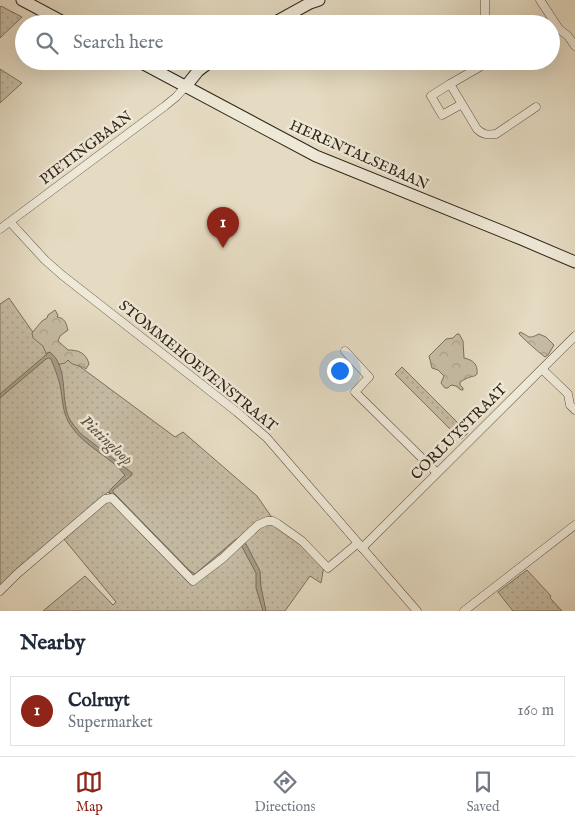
<!DOCTYPE html>
<style>
body{margin:0;font-family:"IM FELL English",serif;background:#f6f6f7;color:#1f2937}
.you{position:absolute;left:339px;top:370px;width:18px;height:18px;margin:-12px;border:4px solid #fff;border-radius:50%;background:#1a73e8;box-shadow:0 0 0 8px #1a73e833}
.badge{display:grid;place-items:center;width:32px;height:32px;border-radius:50%;background:#8f2418;color:#fff;font-size:16px;font-weight:700}
.pin{position:absolute;translate:-50% -41px;filter:drop-shadow(0 1px 2px #0008)}
.pin::after{content:'';position:absolute;top:26px;width:18px;height:15px;background:inherit;clip-path:polygon(0 0,100% 0,50% 100%)}
.list{margin:0;padding:0;list-style:none}
h2{display:flex;justify-content:space-between;align-items:center;height:65px;margin:0;padding:0 20px;font-size:21px}
h2 small{font-size:16px;font-weight:400;color:#747a83}
.list li{display:grid;grid-template-columns:32px 1fr auto;gap:15px;align-items:center;box-sizing:border-box;height:70px;margin:0 10px 10px;padding:0 10px;border:1px solid #e0e1e3;border-radius:0px}
.list b{display:block;font-size:19px;white-space:nowrap}
.list p{margin:0;font-size:16px;white-space:nowrap;color:#747a83}
.list em{font-size:16px;font-style:normal;color:#747a83}
.icon{flex:none;width:28px;height:28px;fill:none;stroke:currentColor;stroke-width:2;stroke-linecap:round;stroke-linejoin:round}
.map{position:relative;flex:none;width:575px;height:611px;overflow:hidden}
.search{position:absolute;background:#fff;box-shadow:0 5px 20px #0002;left:15px;right:15px;top:15px;height:55px;display:flex;align-items:center;gap:12px;box-sizing:border-box;padding:0 18px;border-radius:28px;color:#747a83;font-size:19px}
.sheet{height:145px;background:#fff}
nav{display:flex;justify-content:space-around;align-items:center;box-sizing:border-box;height:70px;border-top:1px solid #e0e1e3;background:#fff;font-size:14px;color:#747a83}
nav a{display:grid;justify-items:center;gap:2px}
nav .on{color:#8f2418}
.map>svg:first-child{display:block}
.grass{fill:url(#grass-dots);stroke:#7b705e}
.forest{fill:url(#forest-crowns);stroke:#7b705e}
.water{fill:#a79d88;stroke:#776d5a}
.lines{fill:none;stroke-linecap:round;stroke-linejoin:round}
.street-casing{stroke:#5d5241;stroke-width:9}
.secondary-casing{stroke:#302416;stroke-width:13}
.street{stroke:#eee8d7;stroke-width:8}
.secondary{stroke:#eee8d7;stroke-width:11}
.labels{text-anchor:middle;dominant-baseline:central;stroke-width:5;stroke-linejoin:round;paint-order:stroke}
.street-label{font-size:15px;fill:#302416;stroke:#eee8d7}
.water-label{font-size:16px;font-style:italic;fill:#5a4e3e;stroke:#eee8d7}
</style>
<div class="map">
<svg width="575" height="611" viewBox="0 0 575 611">
<defs>
<pattern id="grass-dots" width="8" height="8" patternUnits="userSpaceOnUse" patternTransform="scale(1.25)"><rect width="8" height="8" fill="#c6bca5"/><path d="M2 2h.1M6 6h.1" fill="none" stroke="#aaa18d" stroke-width="1.8" stroke-linecap="round"/></pattern>
<pattern id="forest-crowns" width="20" height="18" patternUnits="userSpaceOnUse" patternTransform="scale(1.25)"><rect width="20" height="18" fill="#c6bca5"/><path d="M2 6a3 3 0 1 1 6 0M12 15a3 3 0 1 1 6 0" fill="none" stroke="#aaa18d"/></pattern>
</defs>
<rect width="100%" height="100%" fill="#e5dbc2"/>
<filter id="stains"><feTurbulence type="fractalNoise" baseFrequency=".004" numOctaves="4"/><feColorMatrix values="0 0 0 0 .2 0 0 0 0 .09 0 0 0 0 .02 0 0 0 .5 -.17"/></filter>
<radialGradient id="worn" r=".72"><stop offset=".6" stop-color="#630" stop-opacity="0"/><stop offset="1" stop-color="#630" stop-opacity=".3"/></radialGradient>
<g class="grass">
<path d="M1,6L22,17L0,38V7Z"/>
<path d="M0,69L22,83L0,103Z"/>
<path d="M9,298L32,331L175,437L183,432L257,496L273,519H265L193,577L108,492L0,585V304Z"/>
<path d="M402,367L468,433L461,440L395,374Z"/>
<path d="M111,502L193,583L258,528C261,527 266,524 269,524C280,524 315,557 324,566L321,583L310,576L285,611H43L85,576L113,605L116,602L63,538L105,503Z"/>
<path d="M527,570L551,596L550,598L562,611H513L498,592Z"/>
</g>
<g class="forest">
<path d="M55,310L58,315L57,317C65,318 66,323 68,330L60,336L58,341L68,350C79,350 86,353 89,364L86,369C80,364 73,367 68,360L65,363L56,365L52,359L47,356L43,346L33,338L32,333L42,321L47,318L48,315Z"/>
<path d="M520,332C530,336 527,340 539,334L546,337L554,345L548,355L545,357C536,350 527,342 519,334Z"/>
<path d="M457,334H459L463,341L464,358C473,360 478,364 477,374C474,377 473,376 470,377C467,378 463,380 460,382V385L463,388V390H461L456,386L451,385L448,388H445L441,383L444,376L438,370L432,368L429,356L446,339L453,338Z"/>
</g>
<g class="water">
<path d="M50,352C69,368 60,397 69,418C72,424 77,429 81,434L132,473V475L113,490V492L189,570L195,574L236,539L240,540L196,576H192L109,492L111,489L125,475C110,456 85,447 71,426C62,414 63,399 60,385C58,376 54,367 51,359L49,358L46,359L0,398V394L47,354V353Z"/>
<path d="M243,543L246,544L260,571L261,587L266,611H263L256,588V573L241,545Z"/>
</g>
<g class="lines">
<g class="street-casing">
<g id="street">
<path d="M485,0V24"/>
<path d="M540,0L559,29L568,36L575,46"/>
<path d="M450,84L483,65L485,61"/>
<path d="M462,104L442,115L431,96L450,84L477,129C483,135 488,135 496,134L536,107"/>
<path d="M10,222L45,260L62,275L237,412L267,438L417,611"/>
<path d="M0,229L165,106L176,97L186,86"/>
<path d="M345,351L369,377L355,392L437,473"/>
<path d="M542,369L568,394L570,405L575,410"/>
<path d="M362,548L575,336"/>
<path d="M0,591L17,574L105,499L112,498L193,581L223,558L258,525L267,521H273L278,524L302,541L328,568L358,543"/>
<path d="M464,611L575,525"/>
</g>
</g>
<g class="secondary-casing">
<g id="secondary">
<path d="M22,0L67,24"/>
<path d="M272,24L310,3L319,0"/>
<path d="M138,61L316,156L521,239L575,262"/>
<path d="M186,86L198,71L211,61"/>
</g>
</g>
<use href="#street" class="street"/>
<use href="#secondary" class="secondary"/>
</g>
<g class="labels">
<g class="street-label">
<text transform="translate(86 148) rotate(-37)">PIETINGBAAN</text>
<text transform="translate(359 155) rotate(24)">HERENTALSEBAAN</text>
<text transform="translate(198 366) rotate(39)">STOMMEHOEVENSTRAAT</text>
<text transform="translate(459 432) rotate(-45)">CORLUYSTRAAT</text>
</g>
<g class="water-label">
<text transform="translate(106 441) rotate(43)">Pietingloop</text>
</g>
</g>
<rect width="100%" height="100%" filter="url(#stains)"/>
<rect width="100%" height="100%" fill="url(#worn)"/>
</svg>
<div class="you"></div>
<div class="pin badge" style="left:223px;top:248px">1</div>
<div class="search"><svg class="icon" aria-label="search" viewBox="0 0 24 24"><circle cx="10" cy="10" r="6"/><path d="M15 15l6 6"/></svg>Search here</div>
</div>
<section class="sheet">
<h2>Nearby<small></small></h2>
<ul class="list">
<li><span class="badge">1</span><div><b>Colruyt</b><p>Supermarket</p></div><em>160 m</em></li>
</ul>
</section>
<nav>
<a class="on"><svg class="icon" aria-label="map" viewBox="0 0 24 24"><path d="M3 6l6-2 6 2 6-2v14l-6 2-6-2-6 2zM9 4v14M15 6v14"/></svg>Map</a>
<a><svg class="icon" aria-label="directions" viewBox="0 0 24 24"><path d="M12 3l9 9-9 9-9-9zM9 14v-3h6M13 9l2 2-2 2"/></svg>Directions</a>
<a><svg class="icon" aria-label="saved" viewBox="0 0 24 24"><path d="M7 4h10v16l-5-4-5 4z"/></svg>Saved</a>
</nav>
